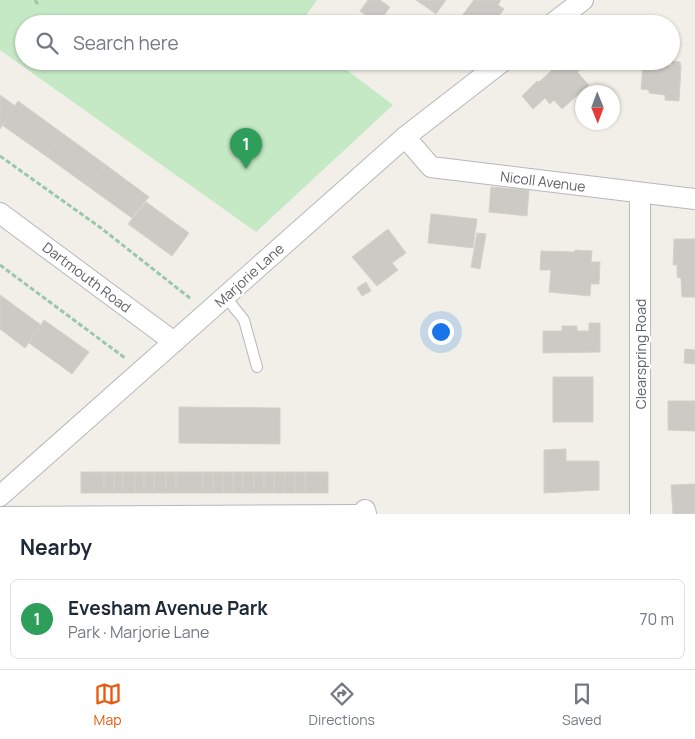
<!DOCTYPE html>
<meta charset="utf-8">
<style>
body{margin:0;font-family:Manrope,sans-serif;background:#f6f6f7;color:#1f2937}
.compass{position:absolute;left:575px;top:85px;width:45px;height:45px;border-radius:50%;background:#fff;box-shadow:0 1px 4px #0004;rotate:179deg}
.you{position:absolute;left:440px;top:331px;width:18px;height:18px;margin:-12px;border:4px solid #fff;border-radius:50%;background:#1a73e8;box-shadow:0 0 0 8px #1a73e833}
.badge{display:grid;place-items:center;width:32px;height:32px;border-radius:50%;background:#ea580c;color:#fff;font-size:16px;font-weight:700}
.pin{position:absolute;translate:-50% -41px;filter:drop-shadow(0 1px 2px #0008)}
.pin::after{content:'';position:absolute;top:26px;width:18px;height:15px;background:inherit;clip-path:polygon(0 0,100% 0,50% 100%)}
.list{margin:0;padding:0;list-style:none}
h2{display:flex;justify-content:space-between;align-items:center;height:65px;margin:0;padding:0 20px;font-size:21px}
h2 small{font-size:16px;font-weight:400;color:#747a83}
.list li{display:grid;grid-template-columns:32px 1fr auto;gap:15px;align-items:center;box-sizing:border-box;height:80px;margin:0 10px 10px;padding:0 10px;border:1px solid #e0e1e3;border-radius:8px}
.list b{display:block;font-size:19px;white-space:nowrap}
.list p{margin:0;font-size:16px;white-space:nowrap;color:#747a83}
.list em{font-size:16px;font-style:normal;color:#747a83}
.icon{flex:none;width:28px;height:28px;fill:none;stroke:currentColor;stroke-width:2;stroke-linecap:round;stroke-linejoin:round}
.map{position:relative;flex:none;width:695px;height:514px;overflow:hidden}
.search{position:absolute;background:#fff;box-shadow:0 1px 4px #0004;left:15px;right:15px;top:15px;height:55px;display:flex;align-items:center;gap:12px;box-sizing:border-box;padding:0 18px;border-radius:28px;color:#747a83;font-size:19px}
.sheet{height:155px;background:#fff}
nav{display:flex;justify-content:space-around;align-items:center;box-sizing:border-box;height:70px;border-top:1px solid #e0e1e3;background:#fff;font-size:14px;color:#747a83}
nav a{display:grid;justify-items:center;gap:2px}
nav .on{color:#ea580c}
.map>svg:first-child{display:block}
.green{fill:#c5e8c5}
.building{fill:#cccac5;stroke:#d6d1c6}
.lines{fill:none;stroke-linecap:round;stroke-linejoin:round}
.lane-casing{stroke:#b5b8bc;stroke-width:12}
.street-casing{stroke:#b5b8bc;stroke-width:22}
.path{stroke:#9cc7a9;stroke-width:3;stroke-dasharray:5 2.5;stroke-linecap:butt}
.lane{stroke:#fff;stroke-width:10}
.street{stroke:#fff;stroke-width:20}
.labels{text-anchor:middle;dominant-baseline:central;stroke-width:4.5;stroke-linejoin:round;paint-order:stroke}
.street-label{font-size:14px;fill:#5f6368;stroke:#fff}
</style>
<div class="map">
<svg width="695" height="514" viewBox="0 0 695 514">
<rect width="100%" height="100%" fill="#f1efe8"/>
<path class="green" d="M0,0H317L300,24H24V61H335L393,105L256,232L0,50Z"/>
<g class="building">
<path d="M368,0H380L390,7L378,24L360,11Z"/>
<path d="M416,0H446L436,14Z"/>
<path d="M474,0H501L498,5L504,9L493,24H463L460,22L461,17Z"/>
<path d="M562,61H574L581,69L577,72L589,85L562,109L554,100L550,104L545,98L533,109L522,96L537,81L539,82Z"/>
<path d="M672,61L680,62L681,67L679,101L665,100V95L649,93V90L641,89L643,65L653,66V64L671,66Z"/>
<path d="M0,95L15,106L0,129Z"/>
<path d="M18,101L62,133L46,156L2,125Z"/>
<path d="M62,133L106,165L89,187L46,156Z"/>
<path d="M106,165L149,197L132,218L89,187Z"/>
<path d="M491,187L529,190L527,216L489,212Z"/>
<path d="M146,202L189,233L172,256L128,224Z"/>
<path d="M431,214L477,219L473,248L428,243Z"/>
<path d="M388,229L406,253L392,263L398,270L377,286L352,257Z"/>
<path d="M477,233L486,234L480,269L471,267Z"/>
<path d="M674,239H695V297H682L681,278L677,277V265H673Z"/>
<path d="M575,250L592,251L591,262H600L599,284H591L590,296L549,292L551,270H540L541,251L575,252Z"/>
<path d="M366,282L371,291L362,296L357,288Z"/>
<path d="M0,295L41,325L25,348L0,329Z"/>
<path d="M44,320L89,352L72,374L29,343Z"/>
<path d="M589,323H600V352L543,353V331H562V326H577V331H589Z"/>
<path d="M685,349L695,350V364L684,363Z"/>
<rect x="553" y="377" width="40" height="45"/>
<path d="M668,401H695V431L668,430Z"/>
<path d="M179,407L280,408V444L179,443Z"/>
<path d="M566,449V461H599V490L544,493V450Z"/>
<rect x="81" y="472" width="23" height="21"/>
<rect x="104" y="472" width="10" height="21"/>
<rect x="114" y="472" width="9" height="21"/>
<rect x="123" y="472" width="12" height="21"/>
<rect x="135" y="472" width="9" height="21"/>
<rect x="144" y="472" width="10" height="21"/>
<rect x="154" y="472" width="12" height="21"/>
<rect x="166" y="472" width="10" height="21"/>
<rect x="176" y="472" width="27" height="21"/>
<rect x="203" y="472" width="10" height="21"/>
<rect x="213" y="472" width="10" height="21"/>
<rect x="223" y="472" width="10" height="21"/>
<rect x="233" y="472" width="10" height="21"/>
<rect x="243" y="472" width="11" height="21"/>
<rect x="254" y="472" width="10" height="21"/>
<rect x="264" y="472" width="10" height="21"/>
<path d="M274,472H285L284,493H274Z"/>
<path d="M285,472H295V493H284Z"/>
<rect x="295" y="472" width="10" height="21"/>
<rect x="305" y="472" width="23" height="21"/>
<path d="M695,484V514H673L671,485Z"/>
</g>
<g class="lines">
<g class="lane-casing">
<g id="lane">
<path d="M225,296L244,320L257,367"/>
<path d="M0,512L365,510"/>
</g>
</g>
<g class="street-casing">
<g id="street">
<path d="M552,24L583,0"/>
<path d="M405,137L431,167L695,199"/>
<path d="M0,213L174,342"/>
<path d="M0,496L405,137L503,61"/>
<path d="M365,510L366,514"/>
<path d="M640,514V193"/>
</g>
</g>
<g class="path">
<path d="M35,0L39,6"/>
<path d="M0,156L101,228L191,299"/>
<path d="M0,265L125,358"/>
</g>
<use href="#lane" class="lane"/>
<use href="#street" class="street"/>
</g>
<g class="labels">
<g class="street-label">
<text transform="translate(543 181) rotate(7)">Nicoll Avenue</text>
<text transform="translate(249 275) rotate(-42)">Marjorie Lane</text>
<text transform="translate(87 277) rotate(37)">Dartmouth Road</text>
<text transform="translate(640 354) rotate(-90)">Clearspring Road</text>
</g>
</g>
</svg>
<svg class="compass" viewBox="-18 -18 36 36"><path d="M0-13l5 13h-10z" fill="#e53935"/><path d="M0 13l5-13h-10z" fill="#747a83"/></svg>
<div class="you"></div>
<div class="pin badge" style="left:246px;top:169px;background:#2e9e5b">1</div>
<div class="search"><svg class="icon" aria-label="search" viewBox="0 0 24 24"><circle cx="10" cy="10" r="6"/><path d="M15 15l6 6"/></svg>Search here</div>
</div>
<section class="sheet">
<h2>Nearby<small></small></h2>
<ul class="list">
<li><span class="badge" style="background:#2e9e5b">1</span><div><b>Evesham Avenue Park</b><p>Park · Marjorie Lane</p></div><em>70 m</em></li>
</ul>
</section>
<nav>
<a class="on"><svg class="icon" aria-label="map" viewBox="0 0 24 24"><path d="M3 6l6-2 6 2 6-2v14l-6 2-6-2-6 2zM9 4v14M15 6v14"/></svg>Map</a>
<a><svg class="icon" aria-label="directions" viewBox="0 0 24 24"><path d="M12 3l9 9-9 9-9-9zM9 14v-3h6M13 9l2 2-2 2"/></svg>Directions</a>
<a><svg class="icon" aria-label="saved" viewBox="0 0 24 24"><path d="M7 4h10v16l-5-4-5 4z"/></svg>Saved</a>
</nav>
